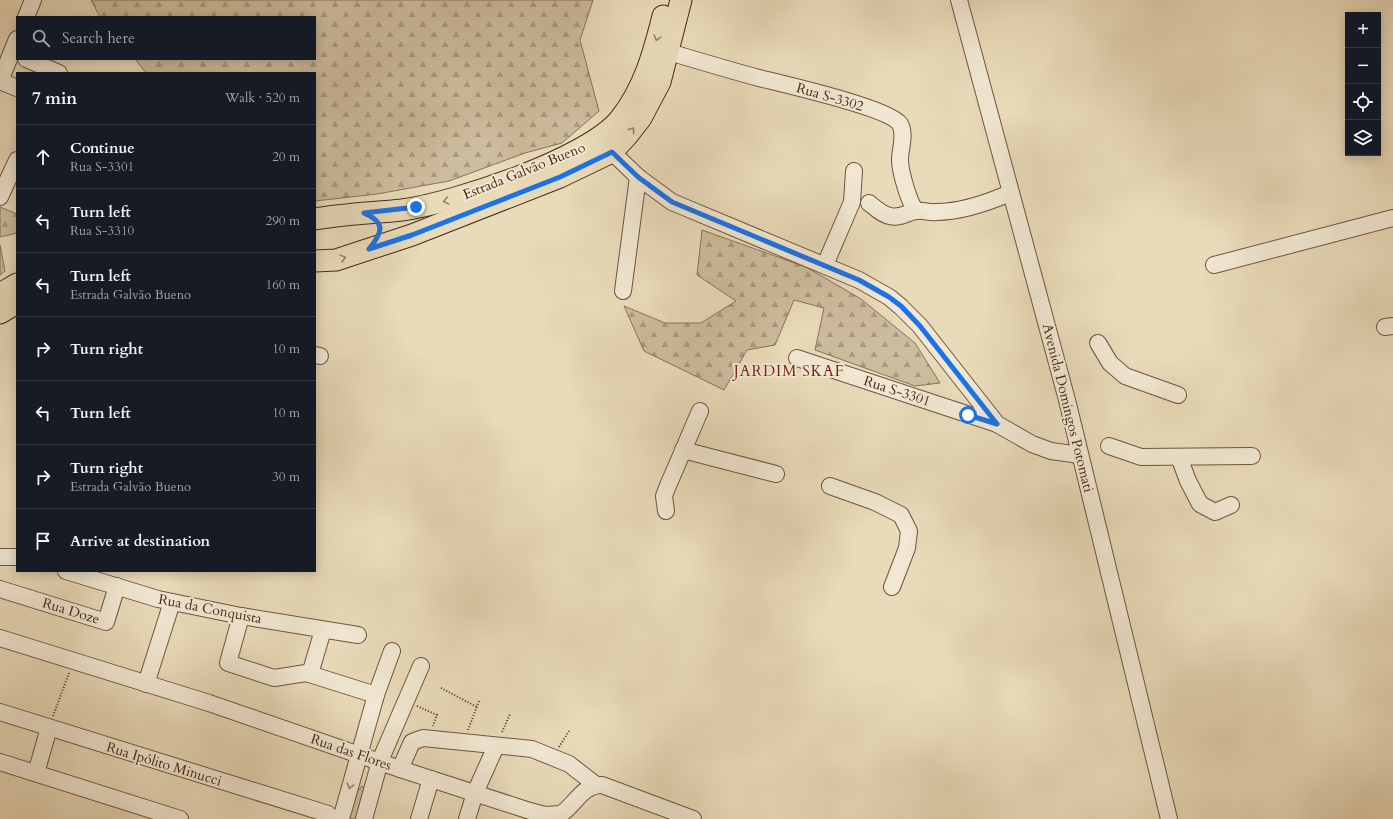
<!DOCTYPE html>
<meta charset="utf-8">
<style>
body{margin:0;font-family:Cardo,serif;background:#242831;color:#f1f3f6}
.controls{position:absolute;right:12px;top:12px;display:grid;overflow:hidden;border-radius:0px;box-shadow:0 2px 10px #0003}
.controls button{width:36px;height:36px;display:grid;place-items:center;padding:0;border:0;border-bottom:1px solid #363941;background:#171b24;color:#f1f3f6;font:20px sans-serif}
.stop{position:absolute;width:12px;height:12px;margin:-9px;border:3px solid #1a73e8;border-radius:50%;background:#fff}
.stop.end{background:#1a73e8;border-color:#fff;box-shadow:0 1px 4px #0008}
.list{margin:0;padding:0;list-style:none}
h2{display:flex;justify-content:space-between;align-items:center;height:52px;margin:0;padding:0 16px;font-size:17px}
h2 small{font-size:13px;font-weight:400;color:#9ea1a6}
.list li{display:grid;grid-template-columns:26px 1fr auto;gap:12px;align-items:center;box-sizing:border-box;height:64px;padding:0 16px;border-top:1px solid #363941}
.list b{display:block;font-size:15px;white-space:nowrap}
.list p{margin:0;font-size:13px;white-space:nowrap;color:#9ea1a6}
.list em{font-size:13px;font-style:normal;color:#9ea1a6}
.icon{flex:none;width:22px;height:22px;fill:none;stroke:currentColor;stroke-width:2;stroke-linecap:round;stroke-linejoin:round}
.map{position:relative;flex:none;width:1393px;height:819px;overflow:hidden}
.search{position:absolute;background:#171b24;box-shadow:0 2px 10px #0003;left:16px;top:16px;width:300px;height:44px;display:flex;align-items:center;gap:10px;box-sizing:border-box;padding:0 14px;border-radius:0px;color:#9ea1a6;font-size:15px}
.panel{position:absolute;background:#171b24;box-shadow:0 2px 10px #0003;left:16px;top:72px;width:300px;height:500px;border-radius:0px}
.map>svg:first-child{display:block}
.grass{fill:#cdbc9d;stroke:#887259}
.forest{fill:url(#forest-firs);stroke:#887259}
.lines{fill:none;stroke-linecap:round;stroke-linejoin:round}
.minor-casing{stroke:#6d553e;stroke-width:18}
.major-casing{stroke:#442915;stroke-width:23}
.path{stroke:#442915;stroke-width:2;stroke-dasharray:1 2;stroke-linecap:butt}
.minor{stroke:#f1e7d2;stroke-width:16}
.major{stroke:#e9dab9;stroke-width:21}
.oneway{stroke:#968267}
.oneway2{stroke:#9a8874}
.route{stroke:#1a73e8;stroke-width:5}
.labels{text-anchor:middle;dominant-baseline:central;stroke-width:4;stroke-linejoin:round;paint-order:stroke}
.street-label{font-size:14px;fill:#442915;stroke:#f1e7d2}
.neighbourhood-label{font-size:15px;letter-spacing:1px;fill:#7a1f14;stroke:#f1e7d2}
</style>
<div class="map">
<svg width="1393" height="819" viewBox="0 0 1393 819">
<defs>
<pattern id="forest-firs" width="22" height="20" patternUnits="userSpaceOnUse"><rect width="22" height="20" fill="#cdbc9d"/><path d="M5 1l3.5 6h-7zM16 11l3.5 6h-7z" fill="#a8997f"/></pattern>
</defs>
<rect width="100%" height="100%" fill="#e9dab9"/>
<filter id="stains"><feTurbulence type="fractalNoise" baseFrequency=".005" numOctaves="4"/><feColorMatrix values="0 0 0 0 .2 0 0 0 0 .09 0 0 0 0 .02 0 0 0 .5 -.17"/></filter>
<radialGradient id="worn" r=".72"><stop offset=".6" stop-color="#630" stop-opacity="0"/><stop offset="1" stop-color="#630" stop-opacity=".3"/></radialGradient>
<path class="grass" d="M362,786L367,792L359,819H349L357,792Z"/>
<g class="forest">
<path d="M91,0H593L580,40L599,111L562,143L525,153L449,181L377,194L315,201V73H146L135,59H315V17H100Z"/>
<path d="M0,207L17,214V233L0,237Z"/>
<path d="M702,230L806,267L861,299L915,343L940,383L915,386L815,350L824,308L794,300L775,345L747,350L724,390L644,351L624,306L665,323H701L736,301L697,275Z"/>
<path d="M0,245L5,271L0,275Z"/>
</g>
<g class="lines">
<g class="minor-casing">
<g id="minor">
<path d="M959,0L1067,400L1169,819"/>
<path d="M26,17L33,0"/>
<path d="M669,52C699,61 729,70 759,78C783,84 889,108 900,124C906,135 900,148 900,160C900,170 909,205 917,211"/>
<path d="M26,59L59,73"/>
<path d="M0,81L17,39"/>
<path d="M0,81L17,88"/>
<path d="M612,152L638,177L672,202L859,280L889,297L901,307L920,326L997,424L1032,444L1051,451L1080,455"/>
<path d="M0,197L17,160"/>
<path d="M869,203C875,208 883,215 890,216C901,219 909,211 917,211C923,210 930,213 936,212C961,212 987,203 1010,193"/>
<path d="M825,265L852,202L854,171"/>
<path d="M1214,265L1393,218"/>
<path d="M623,291L638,177"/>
<path d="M1385,327L1393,326"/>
<path d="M1098,343L1110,363L1125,376L1178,395"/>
<path d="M315,355L320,356"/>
<path d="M797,358L997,424"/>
<path d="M1109,446L1141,457L1252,456"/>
<path d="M683,450L776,474"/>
<path d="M1179,457L1188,481L1200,504L1215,512L1231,505"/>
<path d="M830,486L875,502L901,515L909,531L907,548L892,587"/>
<path d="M666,511L664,496L667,488L700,411"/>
<path d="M0,557H17"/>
<path d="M66,571L158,599L241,616L358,635"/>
<path d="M0,589L106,622L117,586"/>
<path d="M241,616L228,663L274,678L306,673L376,695"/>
<path d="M0,638L209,703L400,769L530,811L545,815L561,814C576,804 582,785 602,785L693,819"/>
<path d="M310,674L323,630"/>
<path d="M146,684L172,602"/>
<path d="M0,712L328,814"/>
<path d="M0,762L180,819"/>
<path d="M400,769L412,742L423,738L532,749L569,764L596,785"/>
<path d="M36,773L49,728"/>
<path d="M341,819L376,695L392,651"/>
<path d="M364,819L380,761L421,666"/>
<path d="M419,819L431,779"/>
<path d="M467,819L475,793L496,746"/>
</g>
</g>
<g class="major-casing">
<g id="major">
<path d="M315,219C344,214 373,213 402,210C454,203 588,159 620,119C644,89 654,52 663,16"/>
<path d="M315,261L336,260L412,235L560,177L612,152L627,136L641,118L660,82L681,0"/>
<path d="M0,294L17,284"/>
<path d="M0,313L17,303"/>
</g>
</g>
<g class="path">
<path d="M441,688L477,707"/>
<path d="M417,706L437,715L433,726"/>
<path d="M53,716L69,673"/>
<path d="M468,730L479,701"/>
<path d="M502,732L510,714"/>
<path d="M559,747L569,731"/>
</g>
<use href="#minor" class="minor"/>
<use href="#major" class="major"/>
</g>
<defs><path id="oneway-chevron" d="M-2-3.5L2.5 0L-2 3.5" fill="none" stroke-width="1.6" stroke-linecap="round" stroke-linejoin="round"/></defs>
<g class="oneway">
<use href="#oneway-chevron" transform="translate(657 38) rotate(106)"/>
<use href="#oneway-chevron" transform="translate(632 130) rotate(-53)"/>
<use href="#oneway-chevron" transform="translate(446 201) rotate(167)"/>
<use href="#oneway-chevron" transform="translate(343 258) rotate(-15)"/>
</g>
<use class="oneway2" href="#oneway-chevron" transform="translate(350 786) rotate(105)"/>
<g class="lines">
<path class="route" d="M416,207L364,213C387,223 382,233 369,249L412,235L560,177L612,152L638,177L672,202L859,280L889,297L901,306L920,326L997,424L968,415"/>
</g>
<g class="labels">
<g class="street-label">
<text transform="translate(830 97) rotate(16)">Rua S-3302</text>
<text transform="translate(524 171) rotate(-22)">Estrada Galvão Bueno</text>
<text transform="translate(897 391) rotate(18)">Rua S-3301</text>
<text transform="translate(1068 408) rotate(76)">Avenida Domingos Potomati</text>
<text transform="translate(210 609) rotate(11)">Rua da Conquista</text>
<text transform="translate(71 611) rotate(17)">Rua Doze</text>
<text transform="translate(351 752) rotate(19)">Rua das Flores</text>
<text transform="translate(164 764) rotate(17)">Rua Ipólito Minucci</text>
</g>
<g class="neighbourhood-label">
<text x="789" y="371">JARDIM SKAF</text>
</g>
</g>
<rect width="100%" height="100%" filter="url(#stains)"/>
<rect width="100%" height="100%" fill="url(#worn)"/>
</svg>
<div class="controls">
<button>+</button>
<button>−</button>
<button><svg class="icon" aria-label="locate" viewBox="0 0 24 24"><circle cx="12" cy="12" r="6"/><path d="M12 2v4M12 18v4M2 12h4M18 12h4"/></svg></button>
<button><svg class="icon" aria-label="layers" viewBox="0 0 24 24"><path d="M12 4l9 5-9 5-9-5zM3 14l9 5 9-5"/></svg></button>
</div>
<div class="stop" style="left:968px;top:415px"></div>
<div class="stop end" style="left:416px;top:207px"></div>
<div class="search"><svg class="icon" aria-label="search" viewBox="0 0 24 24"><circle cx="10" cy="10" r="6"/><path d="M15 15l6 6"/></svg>Search here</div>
<section class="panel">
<h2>7 min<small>Walk · 520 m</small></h2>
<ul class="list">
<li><svg class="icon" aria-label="ahead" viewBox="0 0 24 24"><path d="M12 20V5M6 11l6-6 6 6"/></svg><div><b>Continue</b><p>Rua S-3301</p></div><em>20 m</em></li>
<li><svg class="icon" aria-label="left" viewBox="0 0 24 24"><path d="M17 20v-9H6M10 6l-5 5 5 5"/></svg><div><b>Turn left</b><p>Rua S-3310</p></div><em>290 m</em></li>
<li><svg class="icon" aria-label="left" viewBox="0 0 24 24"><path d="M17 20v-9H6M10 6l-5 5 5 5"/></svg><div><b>Turn left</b><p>Estrada Galvão Bueno</p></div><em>160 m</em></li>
<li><svg class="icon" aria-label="right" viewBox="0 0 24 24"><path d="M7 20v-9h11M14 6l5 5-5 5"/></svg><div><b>Turn right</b></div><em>10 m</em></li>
<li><svg class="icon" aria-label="left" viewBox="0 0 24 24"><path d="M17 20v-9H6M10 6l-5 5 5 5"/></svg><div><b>Turn left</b></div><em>10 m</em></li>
<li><svg class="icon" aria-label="right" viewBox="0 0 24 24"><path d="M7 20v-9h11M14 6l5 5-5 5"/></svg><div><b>Turn right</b><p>Estrada Galvão Bueno</p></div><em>30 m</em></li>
<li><svg class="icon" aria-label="arrive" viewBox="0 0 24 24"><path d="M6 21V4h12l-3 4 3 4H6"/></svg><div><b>Arrive at destination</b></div></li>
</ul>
</section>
</div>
